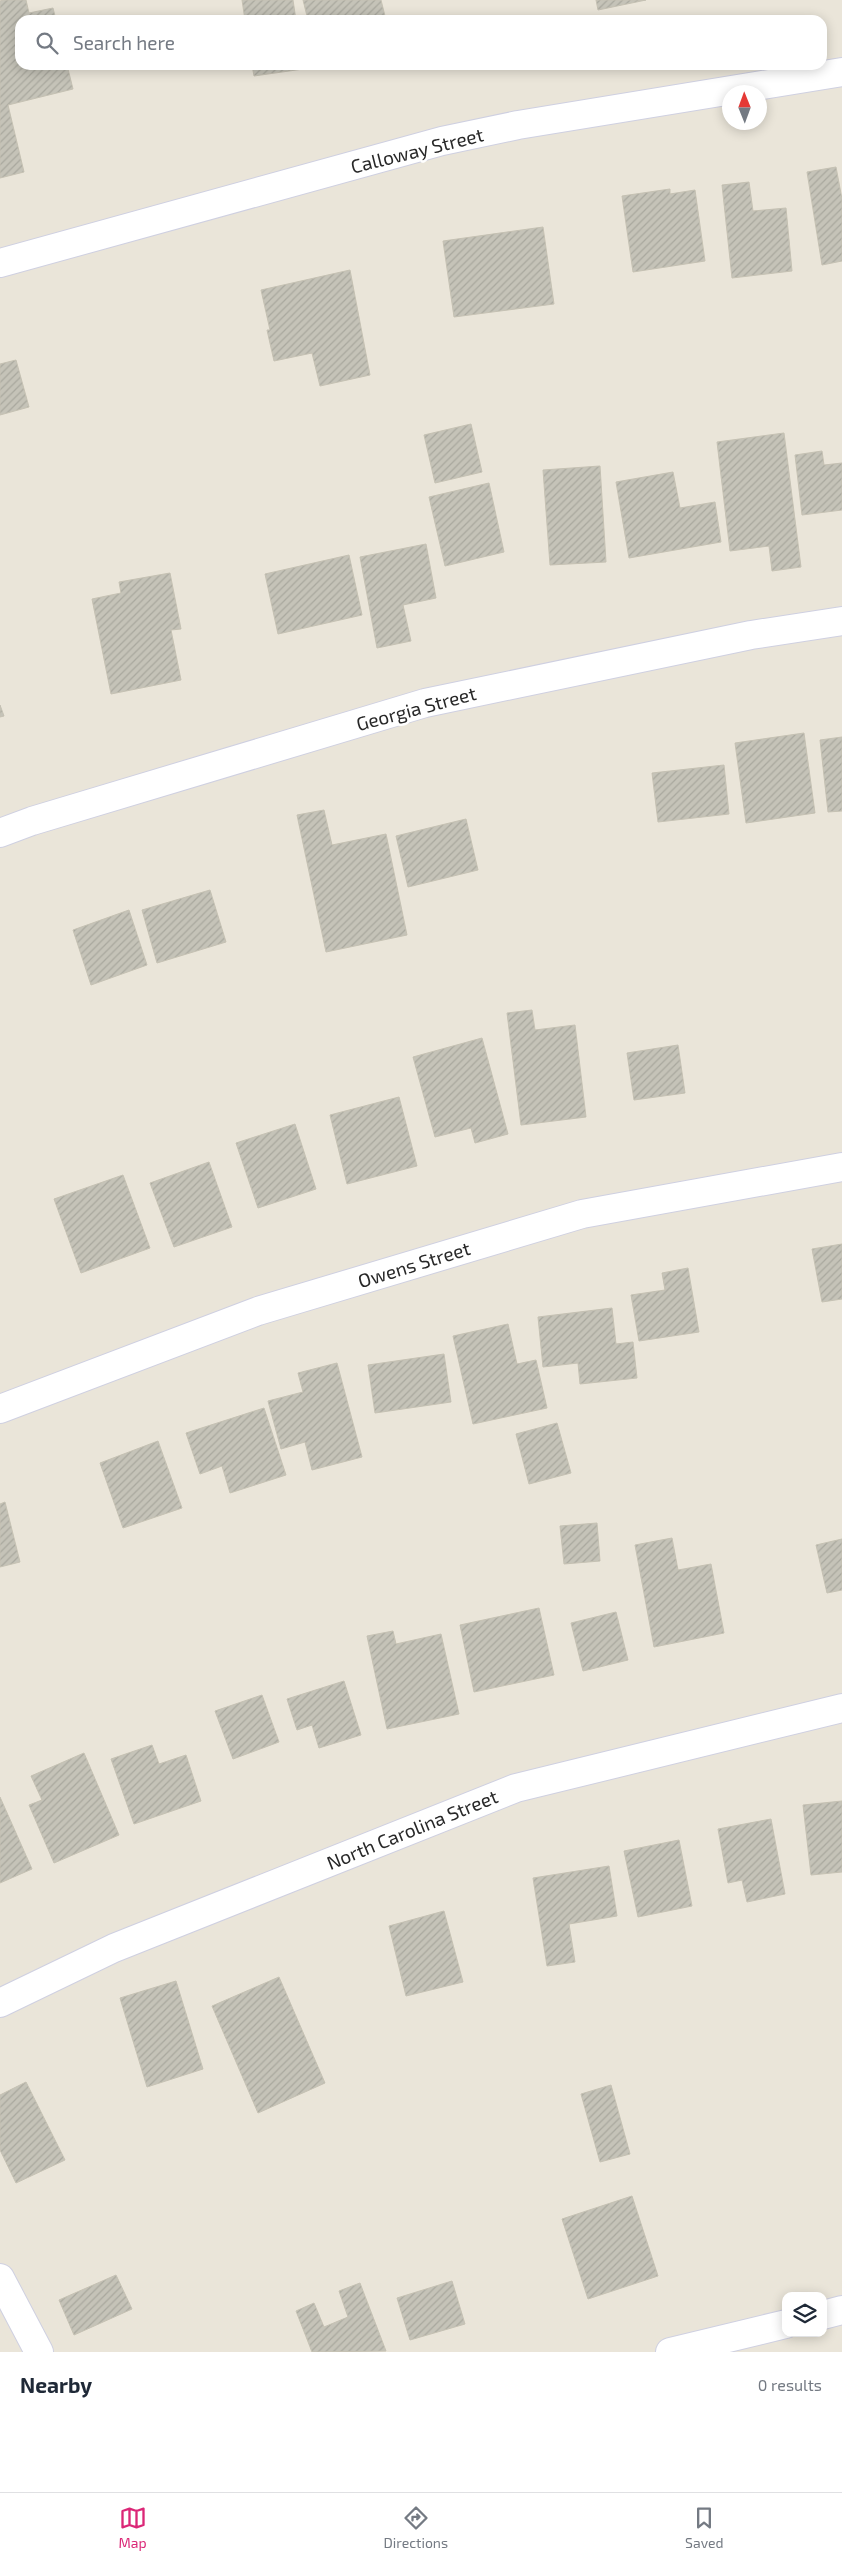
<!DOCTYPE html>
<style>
body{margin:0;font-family:"Exo 2",sans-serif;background:#f6f6f7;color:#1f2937}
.controls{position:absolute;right:15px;bottom:15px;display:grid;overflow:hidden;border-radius:10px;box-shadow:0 2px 12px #0003}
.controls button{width:45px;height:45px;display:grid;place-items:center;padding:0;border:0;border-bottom:1px solid #e0e1e3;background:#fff;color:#1f2937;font:25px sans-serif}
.compass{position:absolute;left:722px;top:85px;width:45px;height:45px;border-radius:50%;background:#fff;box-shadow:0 2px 12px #0003;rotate:359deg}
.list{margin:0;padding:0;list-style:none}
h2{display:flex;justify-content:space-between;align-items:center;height:65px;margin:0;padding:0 20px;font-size:21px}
h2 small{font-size:16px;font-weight:400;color:#747a83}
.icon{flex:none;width:28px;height:28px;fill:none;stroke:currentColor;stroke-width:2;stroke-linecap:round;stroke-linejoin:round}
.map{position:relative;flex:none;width:842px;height:2352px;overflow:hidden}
.search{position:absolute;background:#fff;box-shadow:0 2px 12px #0003;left:15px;right:15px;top:15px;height:55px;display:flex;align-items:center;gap:12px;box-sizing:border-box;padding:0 18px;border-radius:15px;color:#747a83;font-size:19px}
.sheet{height:140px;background:#fff}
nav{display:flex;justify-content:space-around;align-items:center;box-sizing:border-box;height:70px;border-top:1px solid #e0e1e3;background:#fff;font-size:14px;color:#747a83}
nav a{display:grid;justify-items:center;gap:2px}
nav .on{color:#db2777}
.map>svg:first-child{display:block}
.building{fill:url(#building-hatch);stroke:#c5c1b3}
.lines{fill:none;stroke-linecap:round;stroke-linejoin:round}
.street-casing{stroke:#cfd0e1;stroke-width:30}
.street{stroke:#fff;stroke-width:28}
.labels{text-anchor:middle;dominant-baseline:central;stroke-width:5;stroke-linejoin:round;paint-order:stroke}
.street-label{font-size:19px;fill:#282828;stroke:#fff}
</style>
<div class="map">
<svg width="842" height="2352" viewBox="0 0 842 2352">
<defs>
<pattern id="building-hatch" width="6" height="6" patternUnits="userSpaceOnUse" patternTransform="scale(1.25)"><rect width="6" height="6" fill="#c5c3b8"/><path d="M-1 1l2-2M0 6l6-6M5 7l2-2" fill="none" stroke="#a9a89e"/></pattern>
</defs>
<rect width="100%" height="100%" fill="#eae5d9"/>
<g class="building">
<path d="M4,0H26L29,13L53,8L56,20H20V65H67L73,89L8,105L24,172L0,178V1Z"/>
<path d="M242,0H293L296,20H245Z"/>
<path d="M303,0H381L386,20H308Z"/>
<path d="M596,0H646L598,10Z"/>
<path d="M252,65H302L303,69L254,76Z"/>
<path d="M836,167L842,199V261L822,265L807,172Z"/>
<path d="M749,182L753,211L786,208L792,271L732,278L722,185Z"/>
<path d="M670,189V194L695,190L705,261L633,272L622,196Z"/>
<path d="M543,227L554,304L454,317L443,241Z"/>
<path d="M350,270L370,375L320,386L312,353L274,361L267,330H270L261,290Z"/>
<path d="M16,360L29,407L0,415V364Z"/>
<path d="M471,424L482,472L435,483L424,435Z"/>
<path d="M784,433L801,567L772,571L769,546L730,551L717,442Z"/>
<path d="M822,451L824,465L842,463V510L802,515L795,455Z"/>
<path d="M600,466L606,562L550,565L543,470Z"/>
<path d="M673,472L680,508L715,502L721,542L629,558L616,482Z"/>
<path d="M489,483L504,552L445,566L429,497Z"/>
<path d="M426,544L436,598L403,605L411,641L377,648L360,557Z"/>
<path d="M349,555L362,615L278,634L265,574Z"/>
<path d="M170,573L181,629L171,630L181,680L111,694L92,599L121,593L119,582Z"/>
<path d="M0,705L4,716L0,717Z"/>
<path d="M804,733L815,813L746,823L735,743Z"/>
<path d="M842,737V811L828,812L820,740Z"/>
<path d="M724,765L729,814L658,822L652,773Z"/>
<path d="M324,810L332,845L386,834L407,935L326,952L297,815Z"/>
<path d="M466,819L478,870L408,887L396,836Z"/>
<path d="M210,890L226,942L157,963L142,910Z"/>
<path d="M129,910L147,965L91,985L73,930Z"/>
<path d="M532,1010L535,1030L575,1025L586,1117L521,1125L507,1013Z"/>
<path d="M482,1038L508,1134L475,1143L471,1128L435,1137L413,1057Z"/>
<path d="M678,1045L685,1093L634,1100L627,1053Z"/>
<path d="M399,1097L417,1166L347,1184L330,1115Z"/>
<path d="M295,1124L316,1189L258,1208L236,1143Z"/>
<path d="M209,1162L232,1227L174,1247L150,1183Z"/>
<path d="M123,1175L150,1248L81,1273L54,1199Z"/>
<path d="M842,1244V1299L822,1302L812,1249Z"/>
<path d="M688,1268L699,1332L639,1341L631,1295L665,1290L662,1273Z"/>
<path d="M612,1308L616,1344L633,1342L637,1378L580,1384L578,1363L543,1367L538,1317Z"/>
<path d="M508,1324L517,1364L536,1360L547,1408L473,1424L453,1336Z"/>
<path d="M444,1354L451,1402L375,1413L368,1365Z"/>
<path d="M337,1363L362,1457L312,1470L305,1442L281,1449L268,1401L303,1392L298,1373Z"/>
<path d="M264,1408L286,1475L230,1493L222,1466L200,1474L186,1433Z"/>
<path d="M557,1423L571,1473L529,1484L516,1434Z"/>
<path d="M158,1441L182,1508L123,1528L100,1463Z"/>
<path d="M5,1502L20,1562L0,1567V1504Z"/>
<path d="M597,1523L600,1561L564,1564L560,1526Z"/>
<path d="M672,1538L678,1570L711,1564L724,1633L654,1647L635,1545Z"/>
<path d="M842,1539V1590L827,1593L816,1545Z"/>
<path d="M539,1608L554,1675L474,1692L460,1625Z"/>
<path d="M616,1612L628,1660L583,1671L571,1623Z"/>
<path d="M393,1631L396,1644L441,1634L459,1714L387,1729L367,1636Z"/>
<path d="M344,1681L361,1735L319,1748L312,1725L297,1730L287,1699Z"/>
<path d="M262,1695L279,1742L233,1759L215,1711Z"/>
<path d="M152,1745L159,1764L186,1755L201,1801L134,1824L111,1759Z"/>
<path d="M84,1753L119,1835L54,1863L29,1805L42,1800L31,1776Z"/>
<path d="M0,1797L32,1869L0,1883Z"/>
<path d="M842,1801V1872L811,1875L803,1805Z"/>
<path d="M771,1819L785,1894L747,1902L742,1880L728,1883L718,1829Z"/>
<path d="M679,1840L692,1906L638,1917L624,1851Z"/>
<path d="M609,1866L617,1916L569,1924L575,1962L547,1966L533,1878Z"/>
<path d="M444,1911L463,1982L406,1996L389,1926Z"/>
<path d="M279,1977L325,2083L258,2113L212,2006Z"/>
<path d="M176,1981L203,2069L147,2087L120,1998Z"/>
<path d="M26,2082L65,2160L16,2183L0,2150V2095Z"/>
<path d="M611,2085L630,2154L600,2162L581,2094Z"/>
<path d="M632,2196L658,2276L588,2299L562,2219Z"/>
<path d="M116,2275L132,2309L74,2335L59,2300Z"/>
<path d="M452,2281L465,2324L410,2340L397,2298Z"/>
<path d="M360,2283L386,2351L312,2352L296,2311L314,2303L324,2327L348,2317L339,2291Z"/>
</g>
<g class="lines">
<g class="street-casing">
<g id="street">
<path d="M0,263L442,141L518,125L842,72"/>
<path d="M0,833L32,821L425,703L751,635L842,621"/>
<path d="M0,1409L258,1311L582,1214L842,1167"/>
<path d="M0,2003L114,1948L516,1788L842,1708"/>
<path d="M0,2278L39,2352"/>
<path d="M823,2315L842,2310"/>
<path d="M670,2352L786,2324"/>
</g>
</g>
<use href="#street" class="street"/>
</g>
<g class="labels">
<g class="street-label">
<text transform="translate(417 150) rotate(-14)">Calloway Street</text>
<text transform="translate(416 708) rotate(-15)">Georgia Street</text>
<text transform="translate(414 1264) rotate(-17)">Owens Street</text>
<text transform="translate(412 1829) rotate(-22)">North Carolina Street</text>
</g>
</g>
</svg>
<div class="controls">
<button><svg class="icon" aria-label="layers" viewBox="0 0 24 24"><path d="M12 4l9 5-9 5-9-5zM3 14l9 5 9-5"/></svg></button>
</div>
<svg class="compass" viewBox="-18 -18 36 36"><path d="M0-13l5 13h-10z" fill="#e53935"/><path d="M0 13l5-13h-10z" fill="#747a83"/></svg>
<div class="search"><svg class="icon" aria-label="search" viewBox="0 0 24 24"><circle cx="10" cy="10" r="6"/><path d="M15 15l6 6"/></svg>Search here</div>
</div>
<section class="sheet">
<h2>Nearby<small>0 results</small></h2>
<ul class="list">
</ul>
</section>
<nav>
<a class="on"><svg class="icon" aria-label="map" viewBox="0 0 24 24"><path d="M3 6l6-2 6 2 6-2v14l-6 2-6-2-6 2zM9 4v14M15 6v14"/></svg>Map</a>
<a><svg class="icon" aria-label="directions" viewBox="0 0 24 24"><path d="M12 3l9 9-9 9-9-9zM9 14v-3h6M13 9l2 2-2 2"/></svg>Directions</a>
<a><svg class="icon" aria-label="saved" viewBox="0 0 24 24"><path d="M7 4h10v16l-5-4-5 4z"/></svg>Saved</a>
</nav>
